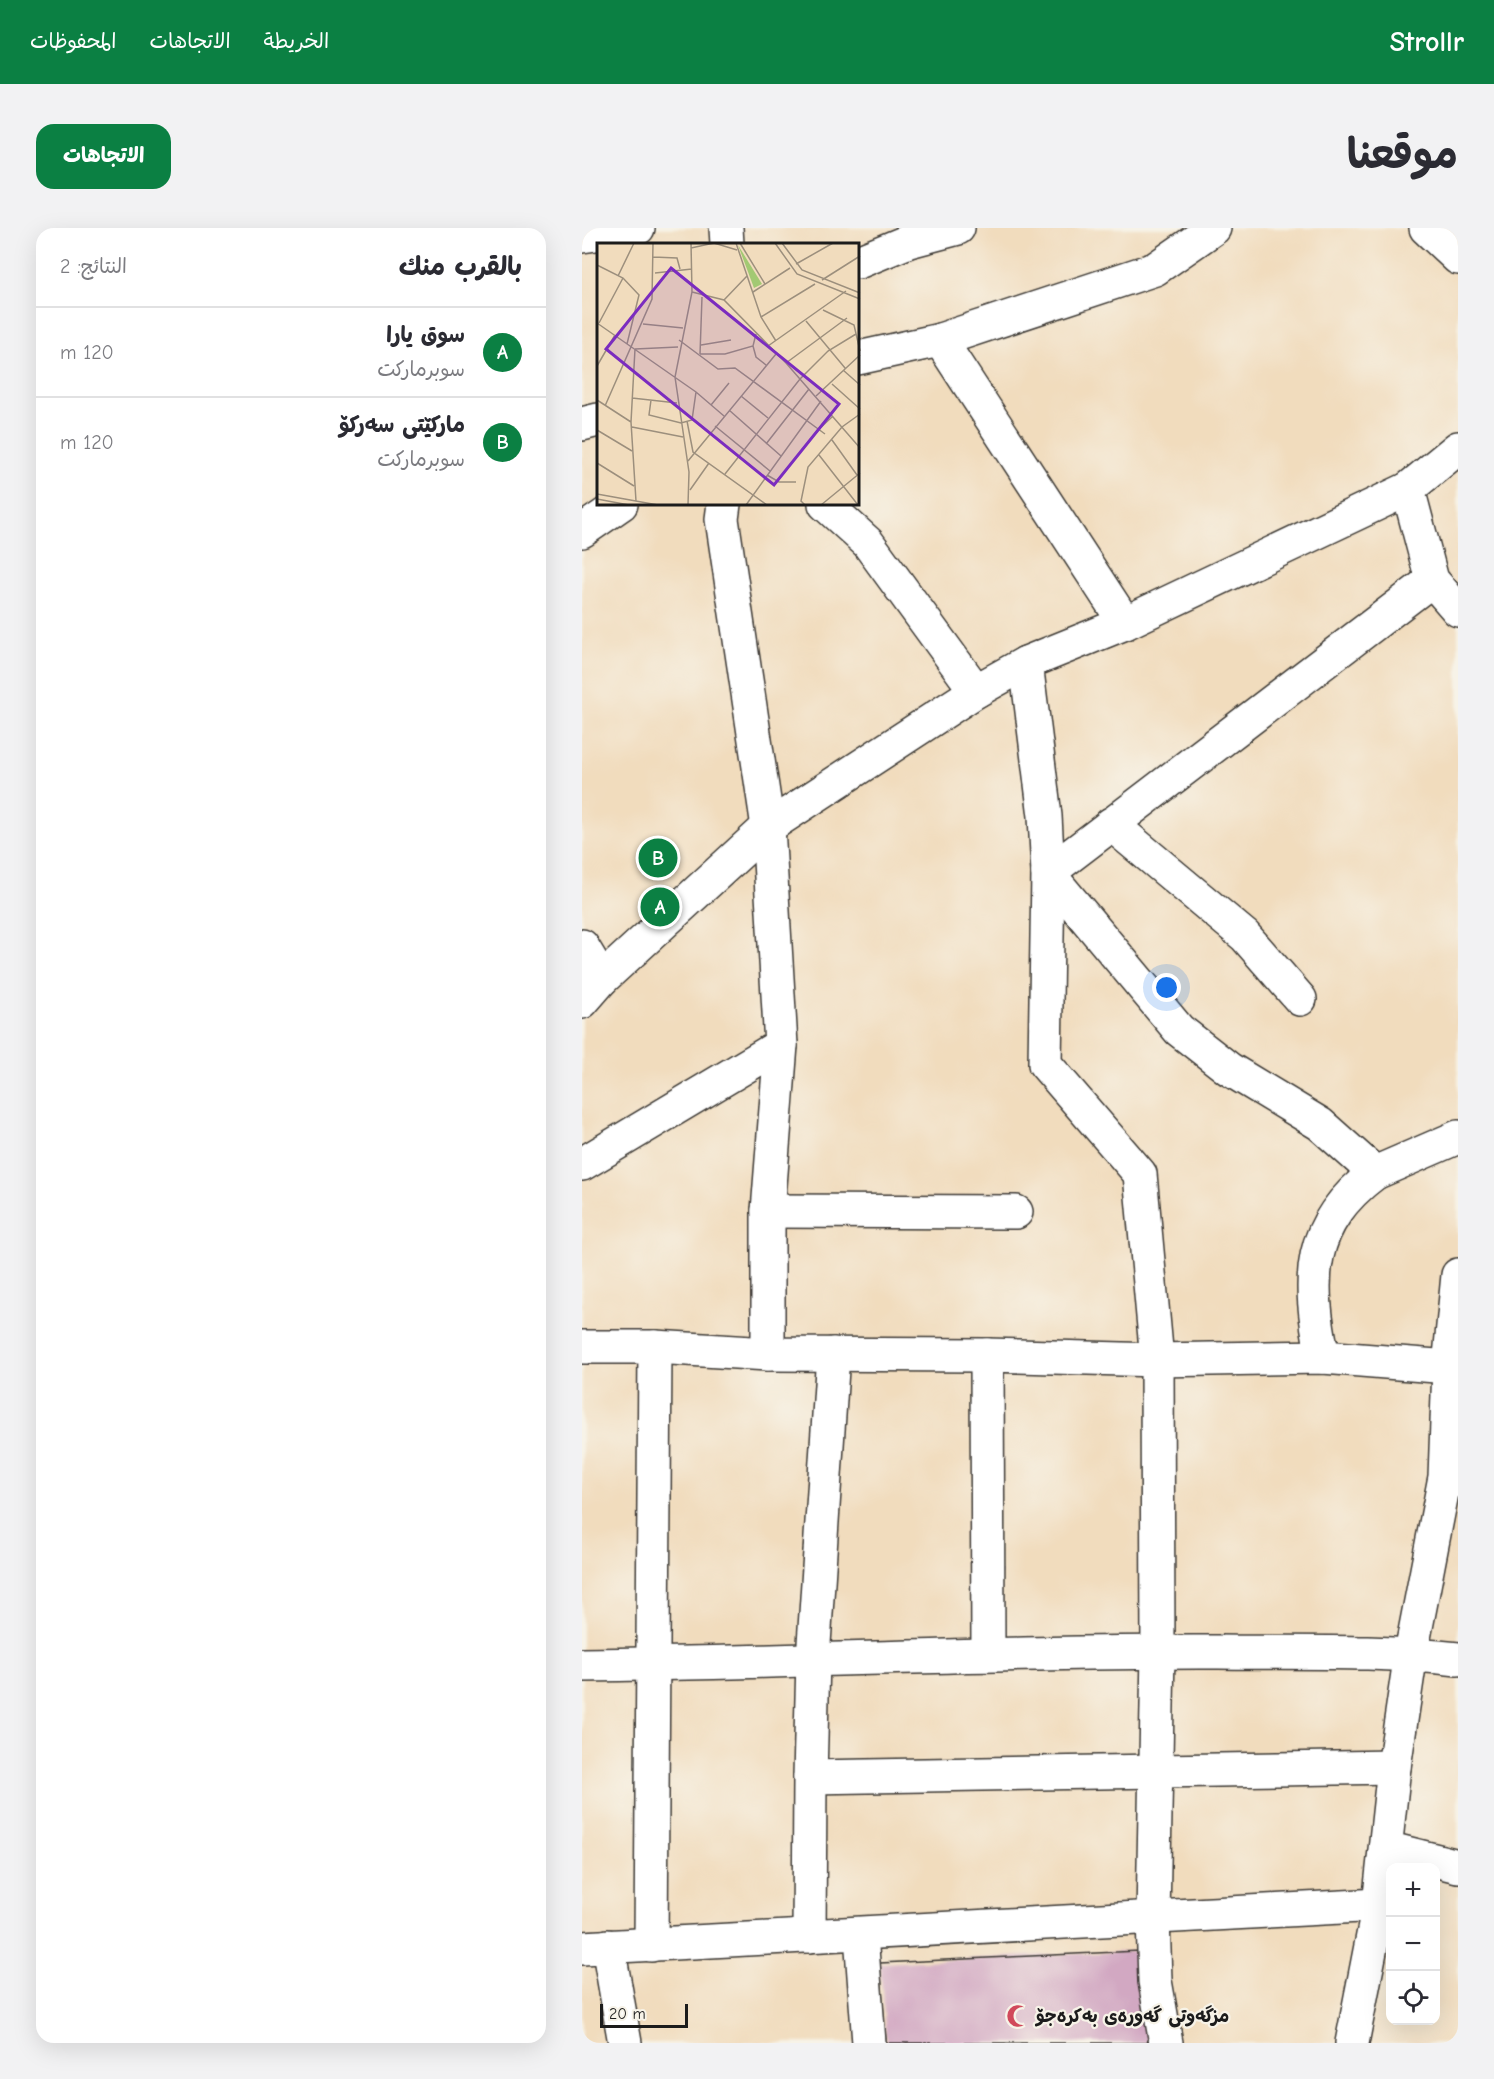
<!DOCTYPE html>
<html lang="ar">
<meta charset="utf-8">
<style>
body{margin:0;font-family:"Comic Neue","Playpen Sans Arabic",sans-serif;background:#f2f2f3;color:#2b2b33;direction:rtl}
.controls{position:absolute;right:18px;bottom:18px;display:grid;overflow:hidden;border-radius:12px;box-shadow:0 6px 24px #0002}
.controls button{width:54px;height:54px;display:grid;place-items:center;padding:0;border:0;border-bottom:2px solid #e1e1e2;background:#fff;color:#2b2b33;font:30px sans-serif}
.scale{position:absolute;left:18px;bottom:15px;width:88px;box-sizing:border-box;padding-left:6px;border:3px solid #1c1c1c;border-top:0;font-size:16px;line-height:21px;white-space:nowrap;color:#1c1c1c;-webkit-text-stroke:4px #f7f3e8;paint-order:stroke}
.you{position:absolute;left:585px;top:760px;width:21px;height:21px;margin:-15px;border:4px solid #fff;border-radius:50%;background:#1a73e8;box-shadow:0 0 0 9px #1a73e833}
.badge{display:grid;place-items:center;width:39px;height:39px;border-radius:50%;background:#0b8043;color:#fff;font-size:20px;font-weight:700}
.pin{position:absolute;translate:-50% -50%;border:3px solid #fff;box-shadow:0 2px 6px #0006}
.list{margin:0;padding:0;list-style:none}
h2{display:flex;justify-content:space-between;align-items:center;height:78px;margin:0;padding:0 24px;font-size:26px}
h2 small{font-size:20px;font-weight:400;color:#7c7c81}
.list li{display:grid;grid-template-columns:39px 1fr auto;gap:18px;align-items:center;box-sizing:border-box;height:90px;padding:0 24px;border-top:2px solid #e1e1e2}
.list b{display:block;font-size:22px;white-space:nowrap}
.list p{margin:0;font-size:20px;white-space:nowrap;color:#7c7c81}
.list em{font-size:20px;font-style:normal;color:#7c7c81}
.icon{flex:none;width:33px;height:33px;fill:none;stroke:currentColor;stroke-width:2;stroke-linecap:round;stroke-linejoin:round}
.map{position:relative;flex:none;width:876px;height:1815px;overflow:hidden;direction:ltr;border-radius:18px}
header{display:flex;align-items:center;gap:36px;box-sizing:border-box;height:84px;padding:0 30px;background:#0b8043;color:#fff}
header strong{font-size:28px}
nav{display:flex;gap:33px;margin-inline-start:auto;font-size:21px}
.intro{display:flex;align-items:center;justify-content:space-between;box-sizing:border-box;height:144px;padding:0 36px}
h1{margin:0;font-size:42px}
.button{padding:15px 27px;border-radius:18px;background:#0b8043;color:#fff;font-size:21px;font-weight:700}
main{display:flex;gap:36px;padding:0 36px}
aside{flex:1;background:#fff;border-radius:18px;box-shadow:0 6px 24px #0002}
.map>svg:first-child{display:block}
.building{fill:#d2a8c2}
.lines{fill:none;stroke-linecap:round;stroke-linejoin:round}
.minor-casing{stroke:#3c3934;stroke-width:36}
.minor{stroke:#fff;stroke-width:33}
.labels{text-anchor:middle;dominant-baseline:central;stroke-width:4.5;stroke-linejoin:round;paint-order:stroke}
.poi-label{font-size:18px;font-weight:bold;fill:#1c1c1c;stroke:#f7f3e8;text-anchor:start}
.inset-road{fill:none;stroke:#9c8f7d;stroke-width:1.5}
.view{fill:#7b2cbf;fill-opacity:0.15;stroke:#7b2cbf;stroke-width:3}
.inset-edge{fill:none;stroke:#1c1c1c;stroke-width:3}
</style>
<header>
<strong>Strollr</strong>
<nav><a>الخريطة</a><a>الاتجاهات</a><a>المحفوظات</a></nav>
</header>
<div class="intro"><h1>موقعنا</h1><a class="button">الاتجاهات</a></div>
<main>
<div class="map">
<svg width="876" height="1815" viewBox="0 0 876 1815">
<rect width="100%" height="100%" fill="#f7f3e8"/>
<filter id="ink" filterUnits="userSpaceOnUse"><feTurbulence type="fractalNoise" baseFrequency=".0167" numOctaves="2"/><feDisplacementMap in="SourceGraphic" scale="12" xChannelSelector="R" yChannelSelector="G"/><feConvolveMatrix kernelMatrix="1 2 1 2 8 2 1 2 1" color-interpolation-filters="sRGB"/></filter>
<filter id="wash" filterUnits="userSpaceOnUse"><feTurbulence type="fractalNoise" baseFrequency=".008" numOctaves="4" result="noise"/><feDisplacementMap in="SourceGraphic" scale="24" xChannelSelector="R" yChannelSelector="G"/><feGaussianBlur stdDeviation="1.35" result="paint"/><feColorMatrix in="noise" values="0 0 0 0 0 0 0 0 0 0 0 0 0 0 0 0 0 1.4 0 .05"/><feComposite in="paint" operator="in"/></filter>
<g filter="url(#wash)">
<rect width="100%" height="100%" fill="#f1dcbd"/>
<g id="blocks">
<path class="building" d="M557,1723L577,1807L565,1812L566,1815H304L298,1735Z"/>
</g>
</g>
<g filter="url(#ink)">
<use href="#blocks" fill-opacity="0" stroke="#3c3934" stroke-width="1.5"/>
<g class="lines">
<g class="minor-casing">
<g id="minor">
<path d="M144,0L145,16"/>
<path d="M844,0L876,30"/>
<path d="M0,8L56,0"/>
<path d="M276,34L327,13L376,0"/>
<path d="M358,112L543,395"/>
<path d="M276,130L358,112L573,41L632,0"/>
<path d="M0,196L16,192"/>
<path d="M826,261L850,352L876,382"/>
<path d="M142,276L140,291L186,599L199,817L186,983V1126"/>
<path d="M243,276L286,315L394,463"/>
<path d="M0,303L39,276"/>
<path d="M444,435L463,588L466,645L463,836L558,946L575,1132L576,1424L571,1690L573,1753L584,1815"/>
<path d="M529,596L663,708L718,771"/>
<path d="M466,645L597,802L647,841L738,896L793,945L876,909"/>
<path d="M466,645L850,352"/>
<path d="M0,718L20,751"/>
<path d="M0,774L20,751L186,599L394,463L444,435L543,395L826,261L876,220"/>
<path d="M0,936L199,817"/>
<path d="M186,983L434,984"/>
<path d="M0,1119H73L186,1126L405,1127L575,1132L741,1129L867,1139"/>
<path d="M405,1127L406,1426"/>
<path d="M741,1129C725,1051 724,997 793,945"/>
<path d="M0,1437C212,1435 424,1423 636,1424C716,1425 796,1422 876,1431"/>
<path d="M228,1549L812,1539"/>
<path d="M804,1620L876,1638"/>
<path d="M279,1707L287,1815"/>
<path d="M227,1708L228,1549L231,1431L251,1126"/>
<path d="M69,1717L73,1119"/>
<path d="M26,1718L43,1815"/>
<path d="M0,1720L797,1677"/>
<path d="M770,1815L797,1677L812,1539L829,1425L863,1249L867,1139L876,1047"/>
</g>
</g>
<use href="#minor" class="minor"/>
</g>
</g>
<defs>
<g id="mosque-bare" transform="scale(1.8)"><path d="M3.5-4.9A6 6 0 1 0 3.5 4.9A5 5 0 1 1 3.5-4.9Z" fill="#d1495b" stroke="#f7f3e8" stroke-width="2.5" paint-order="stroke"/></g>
</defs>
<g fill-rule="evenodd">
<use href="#mosque-bare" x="436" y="1788"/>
</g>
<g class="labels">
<g class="poi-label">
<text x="454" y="1788">مزگەوتی گەورەی بەکرەجۆ</text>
</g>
</g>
<g transform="translate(15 15)">
<rect width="262" height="262" fill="#f1dcbd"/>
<path d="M141,2L165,41L157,45Z" fill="#a2c973"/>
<path class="inset-road" d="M139,0L164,74L179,98M143,0L168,41M178,0L200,31L263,56M185,0L205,27L263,50M94,5L117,0L140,7M56,14L80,15L83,26M199,21L236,0M0,22L26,35L42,52L30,101M58,30L95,26M21,33L37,0M225,37L263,13M95,49L127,57L189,120L263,205M156,49L193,25M127,57L150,33M226,67L257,82L263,108M164,74L218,41M209,78L248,125M0,80L99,149L127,173M2,80L26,35M46,81L86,85M82,97L121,126L138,125L228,191M104,102L134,97M156,103L159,114L169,122M171,103L249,48M38,106L34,179L39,258M38,106L81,104M103,111H128L156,103L159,91M103,111L105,54M189,120L250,75M0,123L18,92M246,127L263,142M235,141L263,166M144,153L171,175M219,153L263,112M35,155L80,160M0,157L34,179M54,157L52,172L84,180L95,177L99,149M114,162L132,140M8,163L55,56L56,0M132,167L184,213M90,178L96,209L170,262M118,183L173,228M35,184L86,194M0,187L35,208M220,188L236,173M235,197L260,232M169,201L212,146M222,212L261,262M91,218L179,111M0,220L37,243M128,231L203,136L231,108L259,91M170,232L182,239H199M93,247L112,220M0,251L61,262M0,256L32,262M91,262L92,229L78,134L95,49L94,0M149,262L224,158M208,262L204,258L211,224L245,184L263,171M224,262L263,230"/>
<path class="view" d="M74,25L242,161L177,242L9,106Z"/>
<rect width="262" height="262" class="inset-edge"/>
</g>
</svg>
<div class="controls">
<button>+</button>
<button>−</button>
<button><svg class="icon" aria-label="locate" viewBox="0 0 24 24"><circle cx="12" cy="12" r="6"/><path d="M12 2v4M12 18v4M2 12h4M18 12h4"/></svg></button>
</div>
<div class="scale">20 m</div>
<div class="you"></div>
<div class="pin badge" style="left:78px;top:679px">A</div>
<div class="pin badge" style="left:76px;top:630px">B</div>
</div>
<aside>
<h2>بالقرب منك<small>النتائج: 2</small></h2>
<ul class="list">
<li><span class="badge">A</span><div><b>سوق یارا</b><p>سوبرماركت</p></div><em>120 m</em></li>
<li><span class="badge">B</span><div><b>مارکێتی سەرکۆ</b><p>سوبرماركت</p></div><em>120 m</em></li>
</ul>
</aside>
</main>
